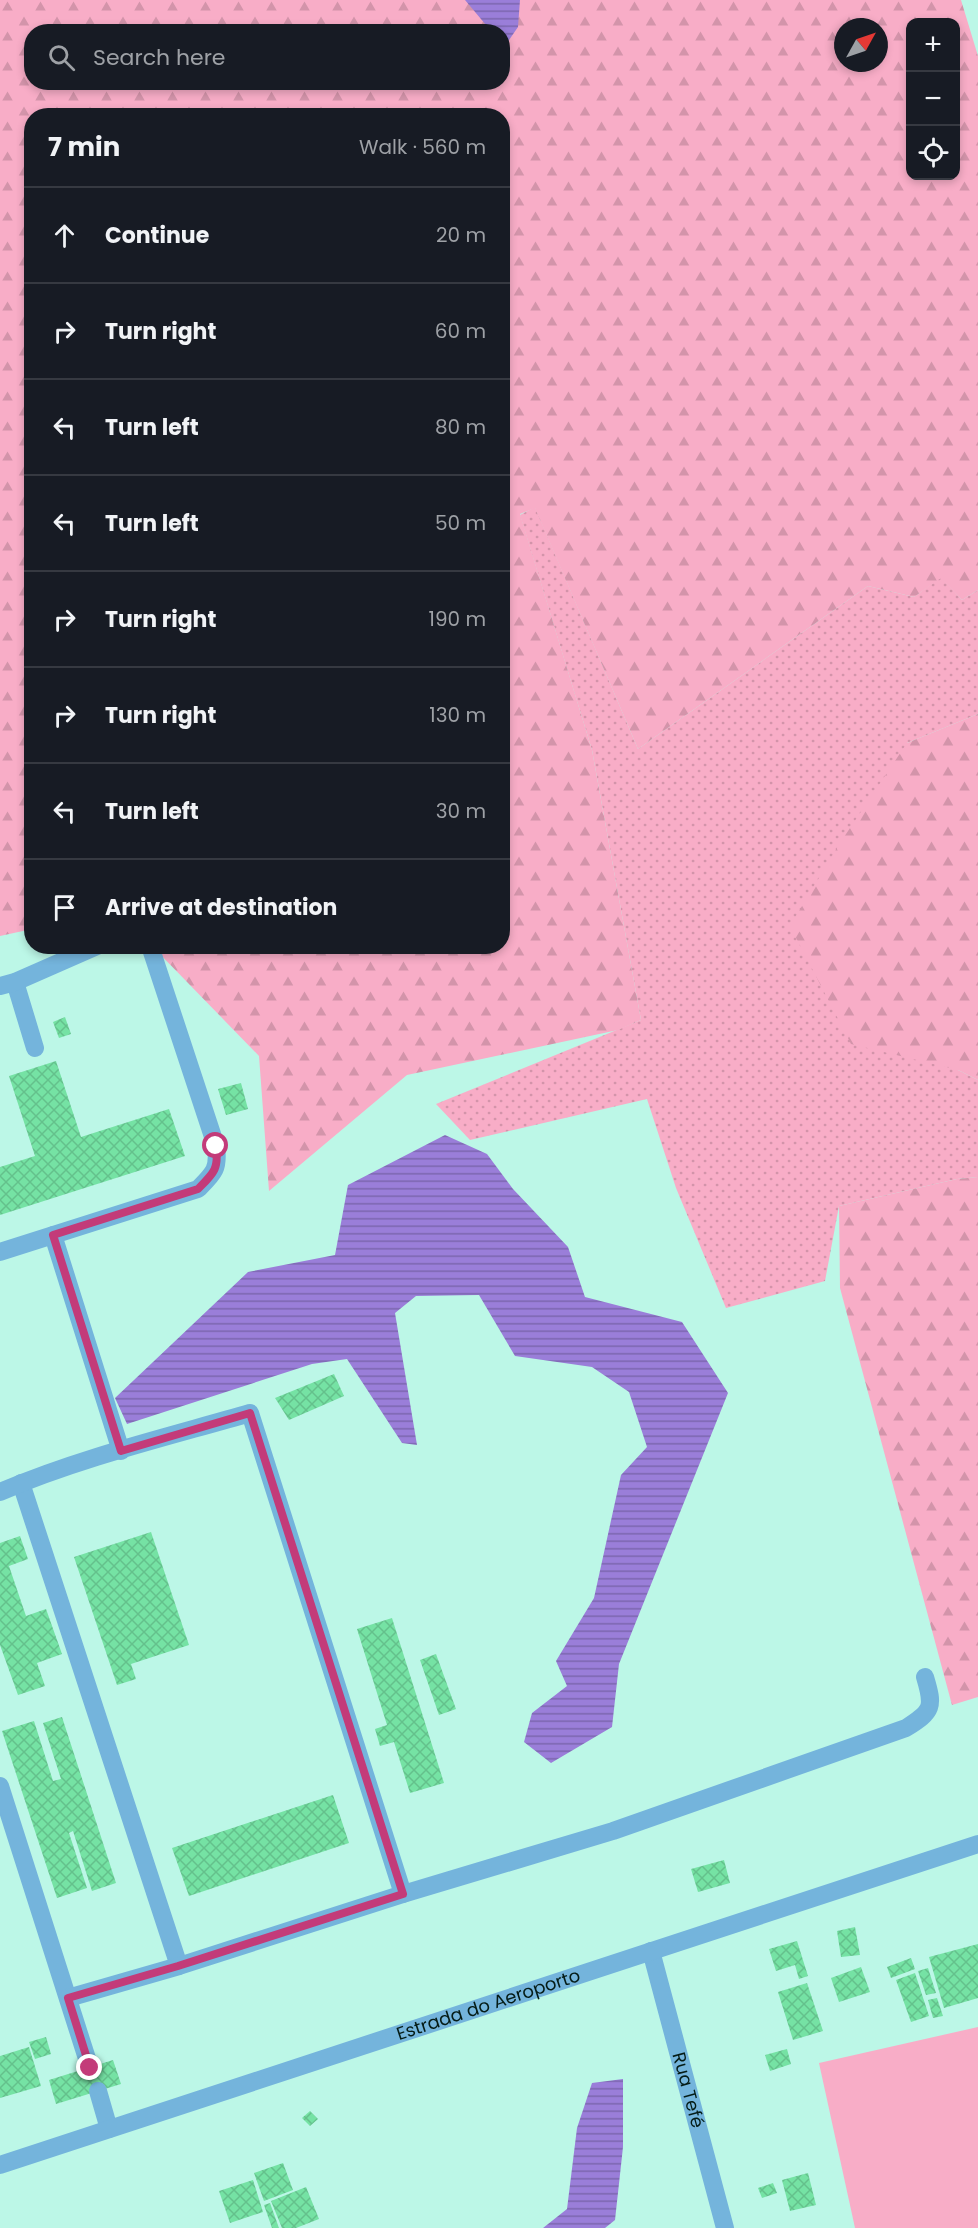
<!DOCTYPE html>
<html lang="en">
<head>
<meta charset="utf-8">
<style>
  :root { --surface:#171b24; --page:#242831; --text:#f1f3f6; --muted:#9ea1a6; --line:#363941 }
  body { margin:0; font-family:Poppins,sans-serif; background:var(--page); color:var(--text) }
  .controls { position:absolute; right:18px; top:18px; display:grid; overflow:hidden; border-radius:12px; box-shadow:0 3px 9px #0003 }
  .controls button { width:54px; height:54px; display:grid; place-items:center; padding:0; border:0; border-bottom:2px solid var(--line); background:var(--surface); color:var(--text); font:30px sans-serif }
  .compass { position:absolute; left:834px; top:18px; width:54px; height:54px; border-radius:50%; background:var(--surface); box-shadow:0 3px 9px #0003; rotate:50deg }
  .stop { position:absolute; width:18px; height:18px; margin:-14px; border:4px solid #c33b79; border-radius:50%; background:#fff }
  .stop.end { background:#c33b79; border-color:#fff; box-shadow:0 2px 6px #0008 }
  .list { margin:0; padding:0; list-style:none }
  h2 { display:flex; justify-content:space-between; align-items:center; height:78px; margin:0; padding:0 24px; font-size:26px }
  h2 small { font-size:20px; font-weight:400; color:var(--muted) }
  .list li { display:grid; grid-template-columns:39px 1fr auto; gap:18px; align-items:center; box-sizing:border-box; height:96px; padding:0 24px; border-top:2px solid var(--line) }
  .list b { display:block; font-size:22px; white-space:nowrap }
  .list em { font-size:20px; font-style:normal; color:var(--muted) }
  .icon { flex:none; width:33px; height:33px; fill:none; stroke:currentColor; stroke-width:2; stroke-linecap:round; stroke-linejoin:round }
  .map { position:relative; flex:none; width:978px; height:2228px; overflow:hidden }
  .search { position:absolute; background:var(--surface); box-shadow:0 3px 9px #0003; left:24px; top:24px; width:486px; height:66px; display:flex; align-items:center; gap:15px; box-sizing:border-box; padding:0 21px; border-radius:24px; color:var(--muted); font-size:22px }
  .panel { position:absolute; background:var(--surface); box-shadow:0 3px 9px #0003; left:24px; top:108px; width:486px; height:846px; border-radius:24px }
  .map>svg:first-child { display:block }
  .grass { fill:url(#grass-dots) }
  .forest { fill:url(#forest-firs); fill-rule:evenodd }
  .pitch { fill:#f8adc7 }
  .water { fill:url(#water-rules) }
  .building { fill:url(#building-cross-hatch) }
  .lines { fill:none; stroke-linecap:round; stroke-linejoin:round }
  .minor { stroke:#74b4dc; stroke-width:18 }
  .route { stroke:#c33b79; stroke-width:8 }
  .labels { text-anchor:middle; stroke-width:4.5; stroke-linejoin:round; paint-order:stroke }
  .street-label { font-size:18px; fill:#051c17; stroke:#dcfff5 }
</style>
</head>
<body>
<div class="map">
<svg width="978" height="2228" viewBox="0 0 978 2228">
  <defs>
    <pattern id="grass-dots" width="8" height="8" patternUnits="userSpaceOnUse" patternTransform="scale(1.5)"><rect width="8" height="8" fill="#f8adc7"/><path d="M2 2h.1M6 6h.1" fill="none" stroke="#d394aa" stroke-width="1.8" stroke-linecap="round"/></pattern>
    <pattern id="forest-firs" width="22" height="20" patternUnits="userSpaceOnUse" patternTransform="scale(1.5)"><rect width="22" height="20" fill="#f8adc7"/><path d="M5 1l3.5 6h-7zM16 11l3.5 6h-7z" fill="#d394aa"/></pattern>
    <pattern id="water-rules" width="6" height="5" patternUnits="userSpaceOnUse" patternTransform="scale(1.5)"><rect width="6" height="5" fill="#9a7ed9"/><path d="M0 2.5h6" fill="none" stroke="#7c66af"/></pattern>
    <pattern id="building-cross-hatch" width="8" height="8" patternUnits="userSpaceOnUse" patternTransform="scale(1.5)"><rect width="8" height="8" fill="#75e2a4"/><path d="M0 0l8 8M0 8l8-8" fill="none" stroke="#64c18c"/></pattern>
  </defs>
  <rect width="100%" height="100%" fill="#bcf7e7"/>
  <polygon class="grass" points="535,507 638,749 868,586 914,597 941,577 962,600 978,590 978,714 907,743 958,1070 978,1080 978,1177 957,1179 839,1206 825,1281 726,1308 676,1188 647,1099 470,1140 436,1104 641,1020 592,750 520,515"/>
  <g class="forest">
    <path d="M 0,0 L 961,0 L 978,56 L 978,590 L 962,600 L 941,578 L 914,597 L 868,586 L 638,749 L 535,508 L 520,514 L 592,750 L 641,1020 L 618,1030 L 407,1075 L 269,1191 L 259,1056 L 153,947 L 502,946 L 502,116 L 32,116 L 32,929 L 0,936 ZM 910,22 L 956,22 L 956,176 L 910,176 ZM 843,27 L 879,27 L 879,63 L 843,63 ZM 32,32 L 502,32 L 502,82 L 32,82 Z"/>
    <polygon points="978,714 978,1080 958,1070 851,1044 790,926 840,843 907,743"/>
    <polygon points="978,1177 978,1697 952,1705 840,1288 839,1206 957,1179"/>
  </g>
  <polygon class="pitch" points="978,2027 978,2228 855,2228 819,2063"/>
  <g class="water">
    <polygon points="465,0 520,0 518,27 505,46 503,44 502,32 491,31"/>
    <polygon points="445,1135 487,1154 513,1189 568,1247 585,1297 682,1322 728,1393 619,1664 612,1727 551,1763 524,1742 532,1713 567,1686 556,1661 594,1598 621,1475 647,1447 629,1392 592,1367 515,1356 479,1295 416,1296 395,1313 417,1445 402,1443 347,1359 312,1364 127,1424 115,1398 248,1272 335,1255 348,1185"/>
    <polygon points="623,2079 623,2147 615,2220 605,2228 543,2228 567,2209 577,2128 592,2083"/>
  </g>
  <g class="building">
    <polygon points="65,1017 71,1034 59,1038 53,1022"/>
    <polygon points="56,1061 81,1137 169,1109 185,1156 0,1215 0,1167 35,1156 9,1076"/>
    <polygon points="241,1083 248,1109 226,1115 218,1089"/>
    <polygon points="334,1374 344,1396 289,1420 275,1398"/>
    <polygon points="151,1532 189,1645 131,1664 136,1679 117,1685 74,1557"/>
    <polygon points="20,1536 28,1559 9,1566 26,1616 46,1609 62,1654 37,1663 45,1686 18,1695 0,1645 0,1543"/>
    <polygon points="392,1618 444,1783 410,1793 394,1742 380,1746 375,1729 387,1725 357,1629"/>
    <polygon points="436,1654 456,1709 439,1715 420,1660"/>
    <polygon points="62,1717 116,1883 92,1891 73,1831 69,1833 87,1888 57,1898 2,1731 34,1721 53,1781 61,1779 43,1723"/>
    <polygon points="333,1795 349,1843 189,1896 172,1848"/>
    <polygon points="724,1860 730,1883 698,1892 691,1869"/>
    <polygon points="855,1927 860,1955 841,1957 837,1931"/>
    <polygon points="797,1941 808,1976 799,1979 795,1965 776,1971 769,1949"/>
    <polygon points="978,1944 978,1998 944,2008 929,1957"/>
    <polygon points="911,1958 915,1969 891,1978 887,1967"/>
    <polygon points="861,1967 870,1992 839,2002 831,1978"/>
    <polygon points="928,1968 936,1993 926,1995 918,1971"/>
    <polygon points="915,1973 929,2016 911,2022 896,1980"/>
    <polygon points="807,1983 823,2031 793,2040 778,1992"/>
    <polygon points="937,1998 943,2016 933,2018 928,2000"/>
    <polygon points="46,2037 51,2054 35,2059 29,2042"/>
    <polygon points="29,2047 41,2086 0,2098 0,2056"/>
    <polygon points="787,2049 791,2064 770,2071 765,2055"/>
    <polygon points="113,2060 121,2084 56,2104 49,2080"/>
    <polygon points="310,2111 318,2119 310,2126 302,2118"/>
    <polygon points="283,2163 293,2190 264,2201 254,2173"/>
    <polygon points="808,2173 816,2205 790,2211 782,2180"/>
    <polygon points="253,2180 263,2212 230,2223 219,2191"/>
    <polygon points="773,2183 777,2193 762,2198 758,2188"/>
    <polygon points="306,2187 319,2219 296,2228 282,2228 271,2201"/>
    <polygon points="270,2203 279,2228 272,2228 264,2205"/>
  </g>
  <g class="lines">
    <g class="minor">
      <polyline points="15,982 35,1048"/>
      <polyline points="0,986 15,982 97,946"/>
      <polyline points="53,1235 121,1451"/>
      <path d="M 0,1252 L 198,1189 C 214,1173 219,1169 216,1146 L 150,946"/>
      <polyline points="21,1483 179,1966"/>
      <path d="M 0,1492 C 79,1458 167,1437 250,1413 L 403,1894"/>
      <polyline points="0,1786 90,2068"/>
      <path id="s1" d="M 651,1951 L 725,2228"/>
      <path d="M 68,1998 L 179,1966 L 403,1894 L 613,1831 L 906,1728 C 933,1711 934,1707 925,1677"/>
      <polyline points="98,2091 109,2129"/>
      <path id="s2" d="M 0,2165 L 978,1844"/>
    </g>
  </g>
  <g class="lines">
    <path class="route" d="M 90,2068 L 68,1998 L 178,1966 L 403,1894 L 250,1413 L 121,1451 L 53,1235 L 198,1189 C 214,1173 219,1169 216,1146"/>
  </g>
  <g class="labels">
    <g class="street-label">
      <text dy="6" stroke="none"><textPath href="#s2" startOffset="514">Estrada do Aeroporto</textPath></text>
      <text dy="6" stroke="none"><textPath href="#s1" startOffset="144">Rua Tefé</textPath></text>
    </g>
  </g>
</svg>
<div class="controls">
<button>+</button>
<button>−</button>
<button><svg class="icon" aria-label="locate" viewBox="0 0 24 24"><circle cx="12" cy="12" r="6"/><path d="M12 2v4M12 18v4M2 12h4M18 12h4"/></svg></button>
</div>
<svg class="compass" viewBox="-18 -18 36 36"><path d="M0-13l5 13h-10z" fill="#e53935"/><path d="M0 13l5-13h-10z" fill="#9ea1a6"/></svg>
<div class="stop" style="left:216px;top:1146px"></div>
<div class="stop end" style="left:90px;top:2068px"></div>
<div class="search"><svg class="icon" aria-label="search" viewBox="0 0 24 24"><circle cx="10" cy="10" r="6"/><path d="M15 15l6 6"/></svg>Search here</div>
<section class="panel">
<h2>7 min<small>Walk · 560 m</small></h2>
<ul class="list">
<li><svg class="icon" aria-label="ahead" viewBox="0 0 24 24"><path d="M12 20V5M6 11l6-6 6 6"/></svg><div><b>Continue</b></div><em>20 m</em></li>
<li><svg class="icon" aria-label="right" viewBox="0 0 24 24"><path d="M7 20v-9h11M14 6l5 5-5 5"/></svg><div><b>Turn right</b></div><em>60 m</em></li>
<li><svg class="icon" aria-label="left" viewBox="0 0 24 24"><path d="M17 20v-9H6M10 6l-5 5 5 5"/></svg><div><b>Turn left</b></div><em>80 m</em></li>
<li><svg class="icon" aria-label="left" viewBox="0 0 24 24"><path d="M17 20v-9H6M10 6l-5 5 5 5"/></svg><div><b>Turn left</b></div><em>50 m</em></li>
<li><svg class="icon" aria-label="right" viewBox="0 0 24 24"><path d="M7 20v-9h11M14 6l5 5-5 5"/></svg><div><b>Turn right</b></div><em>190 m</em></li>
<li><svg class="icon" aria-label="right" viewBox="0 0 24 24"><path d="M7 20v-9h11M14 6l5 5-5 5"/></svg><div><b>Turn right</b></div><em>130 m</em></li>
<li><svg class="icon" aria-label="left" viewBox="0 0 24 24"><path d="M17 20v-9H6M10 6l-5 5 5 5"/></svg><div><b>Turn left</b></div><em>30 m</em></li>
<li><svg class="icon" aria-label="arrive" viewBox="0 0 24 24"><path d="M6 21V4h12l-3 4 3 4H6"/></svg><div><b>Arrive at destination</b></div></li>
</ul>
</section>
</div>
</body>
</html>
